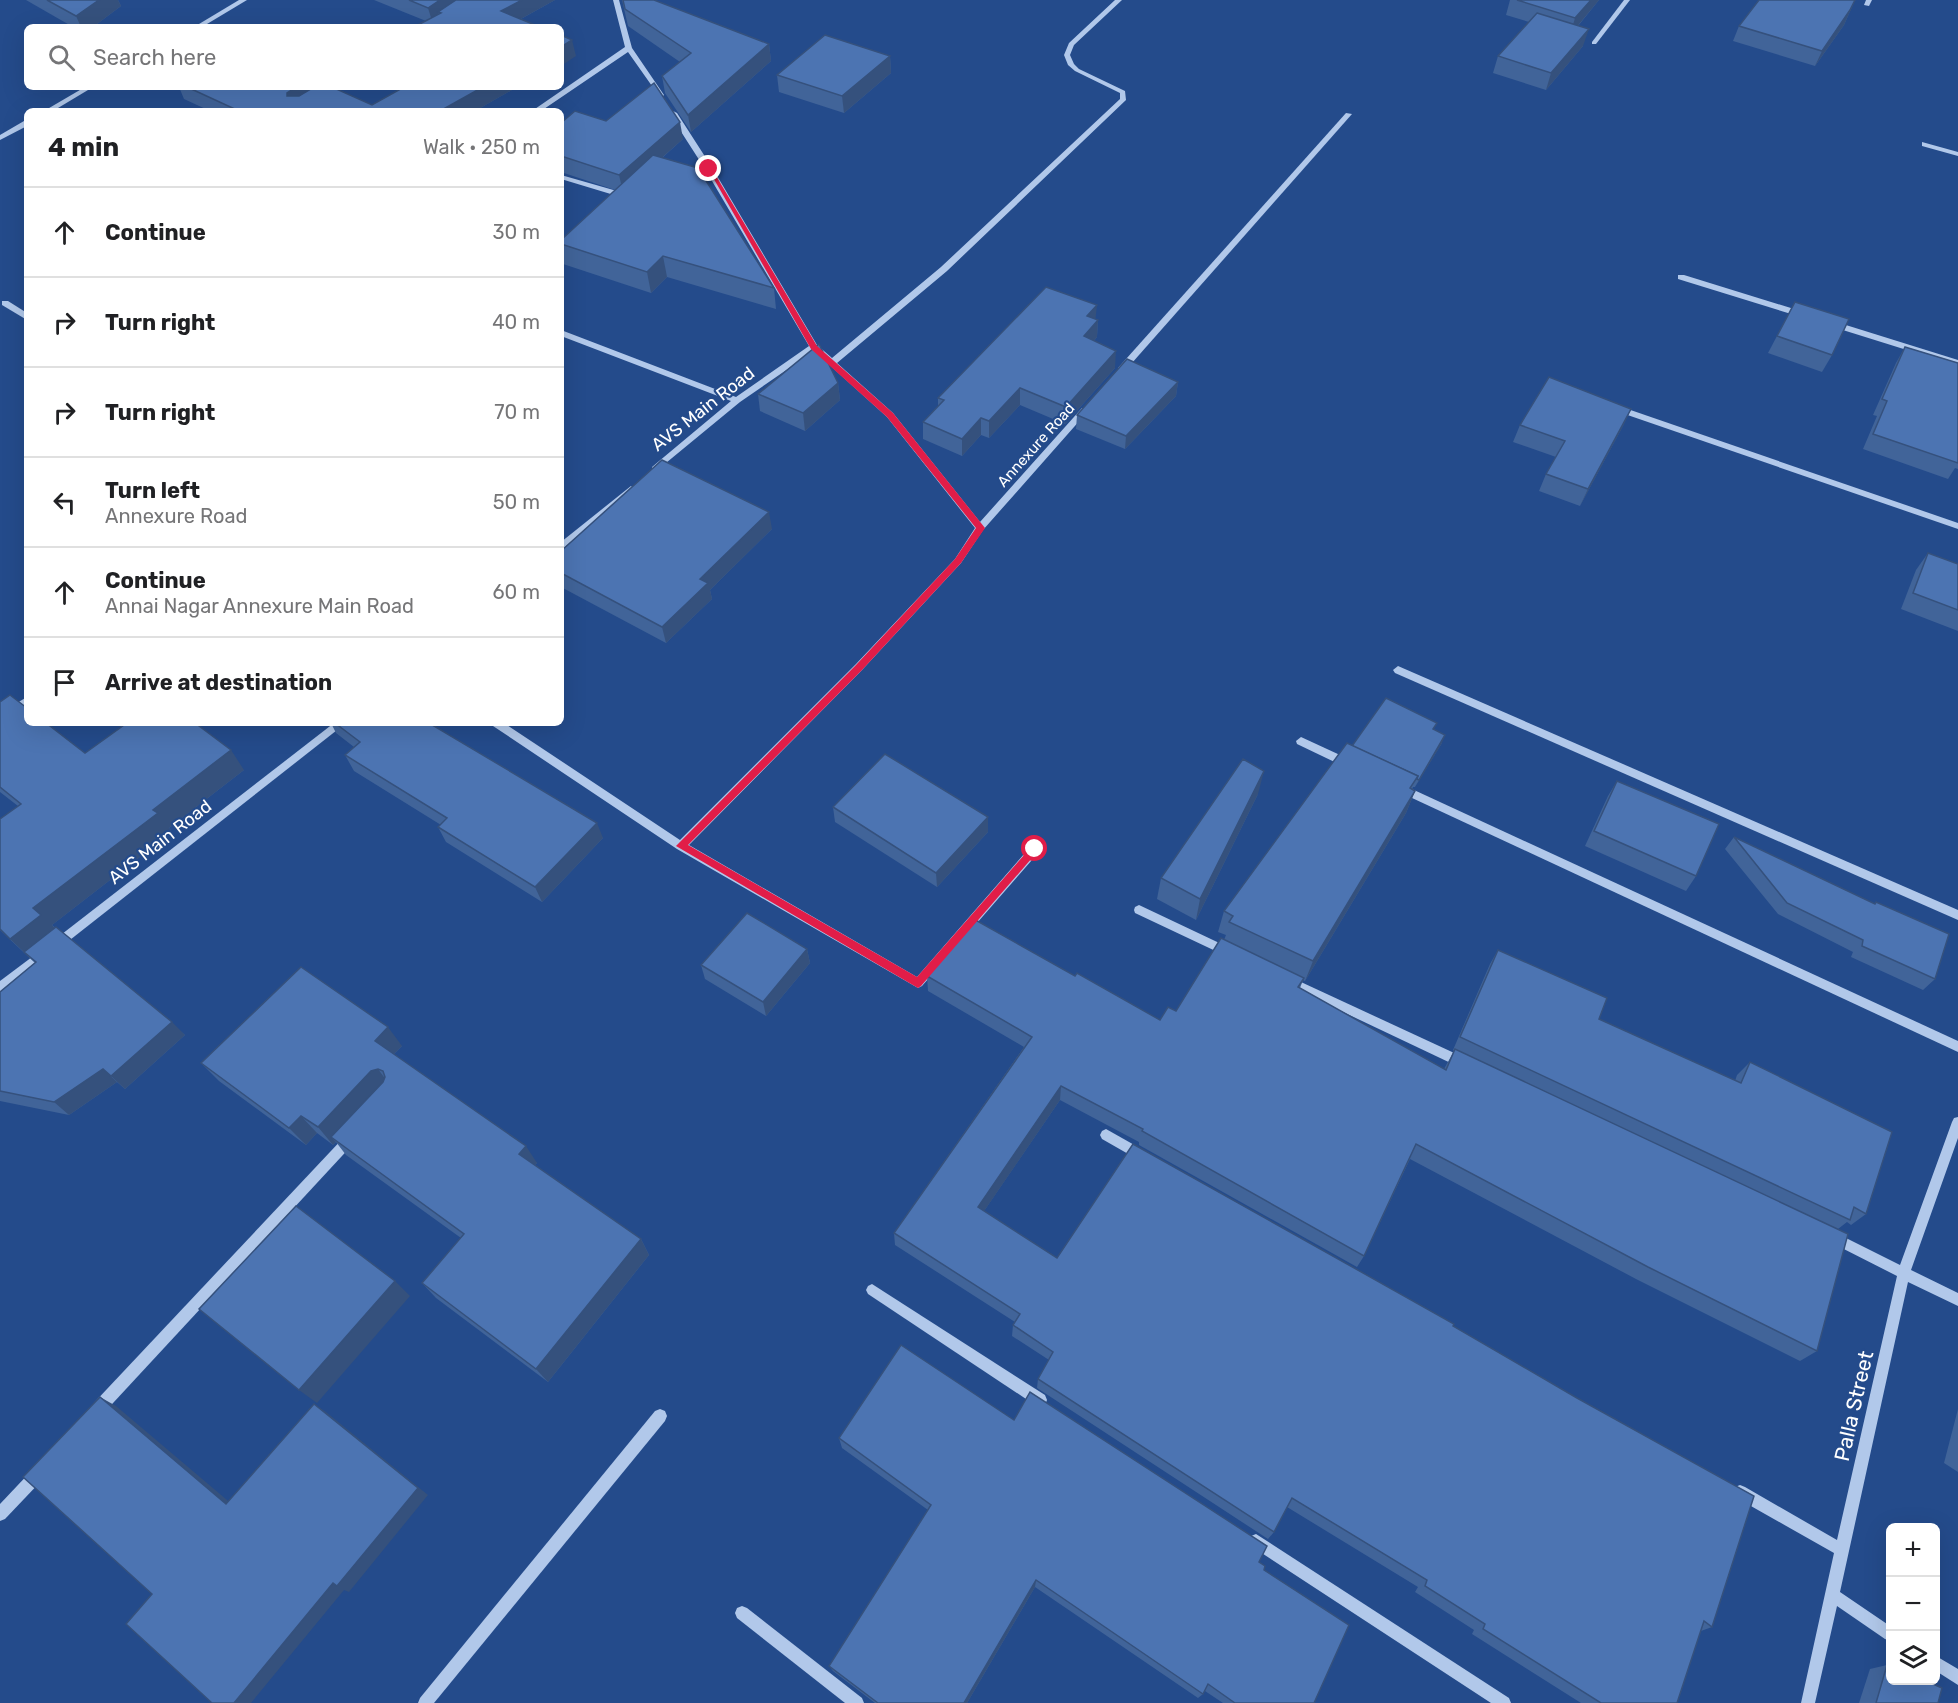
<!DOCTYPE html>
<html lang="en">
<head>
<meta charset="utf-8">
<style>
  :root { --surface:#fff; --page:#f2f2f2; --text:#202124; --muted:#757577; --line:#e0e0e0 }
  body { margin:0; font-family:Rubik,sans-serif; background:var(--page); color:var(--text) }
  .controls { position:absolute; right:18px; bottom:18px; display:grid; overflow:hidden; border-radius:9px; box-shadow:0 6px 24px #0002 }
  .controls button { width:54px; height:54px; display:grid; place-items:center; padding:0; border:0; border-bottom:2px solid var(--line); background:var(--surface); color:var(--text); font:30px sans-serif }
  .stop { position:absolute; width:18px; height:18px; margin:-14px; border:4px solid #e11d48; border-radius:50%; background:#fff }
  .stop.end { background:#e11d48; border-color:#fff; box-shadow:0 2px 6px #0008 }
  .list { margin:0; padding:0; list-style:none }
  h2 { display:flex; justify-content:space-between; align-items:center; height:78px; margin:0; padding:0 24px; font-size:26px }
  h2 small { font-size:20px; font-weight:400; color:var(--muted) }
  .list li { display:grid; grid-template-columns:39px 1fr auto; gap:18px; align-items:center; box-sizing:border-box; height:90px; padding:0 24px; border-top:2px solid var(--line) }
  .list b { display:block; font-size:22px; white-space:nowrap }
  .list p { margin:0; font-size:20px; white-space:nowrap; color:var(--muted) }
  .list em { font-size:20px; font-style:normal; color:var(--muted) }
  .icon { flex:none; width:33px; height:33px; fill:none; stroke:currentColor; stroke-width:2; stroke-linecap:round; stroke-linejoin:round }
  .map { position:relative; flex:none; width:1958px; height:1703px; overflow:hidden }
  .search { position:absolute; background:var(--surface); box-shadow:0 6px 24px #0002; left:24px; top:24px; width:540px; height:66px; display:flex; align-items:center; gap:15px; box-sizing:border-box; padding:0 21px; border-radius:9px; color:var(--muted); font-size:22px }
  .panel { position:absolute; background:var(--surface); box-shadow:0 6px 24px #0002; left:24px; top:108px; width:540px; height:618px; border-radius:9px }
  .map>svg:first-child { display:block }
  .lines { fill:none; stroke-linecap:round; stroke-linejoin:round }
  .minor { fill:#b1c8ea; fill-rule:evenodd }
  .wall { fill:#416499 }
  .shaded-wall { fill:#35517d }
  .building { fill:#4c74b2; stroke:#35517d; stroke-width:1.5 }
  .route { fill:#e11d48 }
  .labels { text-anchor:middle; stroke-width:4.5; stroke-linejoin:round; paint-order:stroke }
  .far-street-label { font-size:15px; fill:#fff; stroke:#244b8b }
  .street-label { font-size:18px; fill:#fff; stroke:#244b8b }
  .near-street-label { font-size:21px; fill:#fff; stroke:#244b8b }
</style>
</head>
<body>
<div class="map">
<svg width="1958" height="1703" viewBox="0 0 1958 1703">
  <rect width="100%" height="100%" fill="#244b8b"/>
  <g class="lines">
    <g class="minor">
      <polygon points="239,0 247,0 202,27 194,27"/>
      <polygon points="613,0 619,0 632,48 664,95 663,96 659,96 628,52 541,111 532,111 625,47"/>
      <polygon points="1115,0 1122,0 1074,45 1070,55 1074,64 1079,69 1125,91 1126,100 947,271 837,363 893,413 980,522 1082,408 1088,408 1089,410 983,530 961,563 862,670 689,845 917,977 1031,846 1039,846 1040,849 1039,852 922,986 918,988 677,849 493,726 491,723 504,723 680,840 856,664 955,559 975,528 887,417 814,351 740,402 655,472 652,471 652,467 731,401 561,336 561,330 736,397 809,346 705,169 669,113 673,111 677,113 713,169 817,345 832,358 941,267 1120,99 1120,93 1075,71 1068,65 1064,55 1069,43"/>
      <polygon points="1624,0 1630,0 1596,44 1592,44 1592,42"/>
      <polygon points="1866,0 1872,0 1869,6 1864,5"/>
      <polygon points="85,87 93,87 53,111 44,111"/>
      <polygon points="1346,113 1352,114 1124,372 1118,372 1118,368"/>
      <polygon points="24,121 27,121 27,126 0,140 0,135"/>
      <polygon points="1922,142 1958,152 1958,156 1922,146"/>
      <polygon points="561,175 617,191 618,193 614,195 561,179"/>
      <polygon points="1678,275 1684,275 1807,313 1808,315 1807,317 1801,317 1678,279"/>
      <polygon points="2,301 8,301 27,313 27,320 2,305"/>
      <polygon points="1833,321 1958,360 1958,366 1830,326 1829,324"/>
      <polygon points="1616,405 1958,523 1958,529 1613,410 1612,408"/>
      <polygon points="631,486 635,489 634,491 561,550 561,542"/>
      <polygon points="1398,666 1958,910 1958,920 1395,673 1393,670"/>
      <polygon points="27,697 27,706 0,722 0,713"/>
      <polygon points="334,723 346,723 61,947 57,949 53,947 52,944 53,941"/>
      <polygon points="1301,737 1353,761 1354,764 1353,767 1345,767 1297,744 1296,741"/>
      <polygon points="1401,784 1958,1041 1958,1052 1397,791 1396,788 1397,785"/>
      <polygon points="1139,905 1232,949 1233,952 1232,955 1228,957 1224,955 1135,913 1134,910 1135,907"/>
      <polygon points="44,948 48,950 49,953 48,956 0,993 0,981"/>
      <polygon points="1288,976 1465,1058 1467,1062 1465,1066 1461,1067 1457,1066 1284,984 1282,981 1284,978"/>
      <polygon points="1958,1117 1958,1138 1911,1270 1958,1293 1958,1306 1908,1282 1840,1592 1890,1626 1890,1641 1885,1639 1837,1606 1815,1703 1801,1703 1834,1553 1735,1497 1733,1492 1735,1487 1740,1485 1745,1487 1837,1540 1897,1276 1830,1242 1828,1238 1830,1234 1834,1232 1900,1265 1952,1122 1954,1118"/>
      <polygon points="1106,1129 1145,1151 1147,1155 1145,1159 1141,1161 1137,1159 1102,1139 1100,1135 1102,1131"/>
      <polygon points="350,1133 354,1135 356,1139 354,1143 101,1416 96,1418 91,1416 89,1411 91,1406 346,1135"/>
      <polygon points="872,1284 1045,1395 1047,1400 1045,1405 1040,1407 1035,1405 868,1294 866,1290 868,1286"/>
      <polygon points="660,1409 665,1411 667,1416 665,1421 434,1703 418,1703 420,1698 655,1411"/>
      <polygon points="39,1466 44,1468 46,1473 44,1478 5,1519 0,1521 0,1504 34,1468"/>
      <polygon points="1256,1534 1509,1698 1511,1703 1491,1703 1251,1546 1249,1541 1251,1536"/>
      <polygon points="742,1606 747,1608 862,1698 864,1703 845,1703 737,1618 735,1613 737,1608"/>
      <polygon points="1936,1656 1958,1669 1958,1685 1936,1671"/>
    </g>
  </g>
  <g class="wall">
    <polygon points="26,0 118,0 121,6 93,27 73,27"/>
    <polygon points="374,0 555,0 521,19 426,21"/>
    <polygon points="622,0 654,0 769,44 771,61 691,132 665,93 662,76 680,62 628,26"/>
    <polygon points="1510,0 1599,0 1578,26 1583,46 1546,90 1493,73 1498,56 1529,22 1506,15"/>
    <polygon points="1855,0 1844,25 1815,66 1733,41 1739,26"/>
    <polygon points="890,56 891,73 844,113 779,92 777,75"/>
    <polygon points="179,87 332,87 372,105 517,87 475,111 210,111 184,99"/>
    <polygon points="606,121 683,139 662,158 774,288 776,309 667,277 651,293 563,264 561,257 561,240 615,190 561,172 561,123"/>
    <polygon points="1795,302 1832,355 1822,372 1768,353"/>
    <polygon points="1096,319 1098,320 1097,337 1094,341 1115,368 1065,424 1020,405 989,438 981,435 962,456 923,439 923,422 938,406 938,398"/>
    <polygon points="1905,347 1958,363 1958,469 1955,468 1948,479 1863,449 1877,416 1873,415 1896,363"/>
    <polygon points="1178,382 1176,396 1125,449 1076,429 1077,415"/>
    <polygon points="838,383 840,400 805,431 760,411 758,394"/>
    <polygon points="1631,409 1623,426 1580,506 1539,491 1546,474 1556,457 1513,442 1520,425"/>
    <polygon points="772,529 710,590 712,599 666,643 561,587 561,551"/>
    <polygon points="1928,553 1958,564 1958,631 1901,609 1916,570"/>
    <polygon points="0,702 85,753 244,770 169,828 172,832 52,925 185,1035 125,1089 117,1082 69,1115 0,1101 0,992 35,963 0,930 0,819 18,806 0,792"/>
    <polygon points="323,723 429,723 603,838 542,902 446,842 438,827 441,825 354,771 345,755 354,747 336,733 331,723 327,726"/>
    <polygon points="1434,730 1442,743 1415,787 1413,787 1412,790 1415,791 1406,813 1305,981 1303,980 1300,988 1444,1069 1454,1051 1453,1050 1490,964 1498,950 1599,1019 1735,1081 1737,1075 1750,1062 1866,1214 1851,1225 1847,1222 1838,1229 1817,1351 1800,1361 1636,1279 1410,1159 1364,1256 1357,1267 1139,1145 1139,1142 1060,1100 984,1211 1057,1258 1453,1326 1712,1627 1701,1631 1677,1703 1581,1703 1472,1634 1474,1630 1415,1592 1418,1587 1287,1507 1274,1532 1268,1539 1037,1388 1038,1379 1049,1360 1012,1336 1013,1325 1015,1322 895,1245 894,1233 1024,1047 928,991 927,976 1075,976 1160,1020 1176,1011 1224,940 1226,935 1218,932 1224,911 1352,746"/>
    <polygon points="1617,781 1696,876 1686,891 1585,846 1608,796"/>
    <polygon points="1258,794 1196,920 1157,899 1161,878"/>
    <polygon points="833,807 988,832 937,887 835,822"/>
    <polygon points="1734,837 1874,904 1876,902 1935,979 1923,990 1851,957 1853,952 1778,914 1725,849"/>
    <polygon points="807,949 810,963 766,1016 705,979 701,965"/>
    <polygon points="402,1046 394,1054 537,1163 535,1165 641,1239 649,1255 548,1382 436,1298 422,1283 461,1238 346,1155 336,1142 333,1145 317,1133 306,1145 219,1081 201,1063"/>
    <polygon points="1958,1409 1958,1472 1944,1463"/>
    <polygon points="1014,1420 1259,1562 1264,1570 1314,1703 1223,1703 1205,1691 1203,1694 1198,1698 1035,1587 967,1703 875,1703 833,1671 829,1666 928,1510 842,1448 839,1438"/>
    <polygon points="1887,1665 1938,1703 1859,1703 1870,1669"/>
  </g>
  <g class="shaded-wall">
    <polygon points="99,0 118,0 121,6 93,27 81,27 76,16"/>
    <polygon points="440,0 470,0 438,12 440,19 433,24 428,8"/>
    <polygon points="522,0 555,0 506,27 501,11"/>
    <polygon points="1591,0 1599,0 1570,35 1575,18"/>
    <polygon points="1855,0 1844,25 1815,66 1822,51"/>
    <polygon points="1589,29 1583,46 1546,90 1551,73"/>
    <polygon points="572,40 576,56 561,66 561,47"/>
    <polygon points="769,44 771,61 691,132 688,115"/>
    <polygon points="890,56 891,73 844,113 842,96"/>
    <polygon points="296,87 315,87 294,109 287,96 287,93"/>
    <polygon points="483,87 517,87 475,111 440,111"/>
    <polygon points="680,122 683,139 623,192 619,175"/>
    <polygon points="663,256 667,277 651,293 647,272"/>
    <polygon points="1097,305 1095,323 1087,316"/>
    <polygon points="1098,320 1097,337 1083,354 1084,336"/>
    <polygon points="1116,351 1115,368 1065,424 1066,407"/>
    <polygon points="1178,382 1176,396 1125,449 1126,436"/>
    <polygon points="838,383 840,400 805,431 803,413"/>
    <polygon points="1020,388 1020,405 989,438 989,421"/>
    <polygon points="1631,409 1623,426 1580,506 1588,489"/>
    <polygon points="981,418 981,435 962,456 962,439"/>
    <polygon points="769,512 772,529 710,590 712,599 666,643 662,627 700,579"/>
    <polygon points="1445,735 1442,743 1415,787 1419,780"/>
    <polygon points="231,750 244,770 169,828 172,832 52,925 59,933 28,956 10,939 33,908 153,810"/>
    <polygon points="1264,771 1258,794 1196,920 1200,899"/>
    <polygon points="1415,791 1406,813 1305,981 1313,961"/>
    <polygon points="988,817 988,832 937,887 936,873"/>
    <polygon points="597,823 603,838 542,902 535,887"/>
    <polygon points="807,949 810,963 766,1016 763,1002"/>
    <polygon points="172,1022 185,1035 125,1089 111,1076"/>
    <polygon points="388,1027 402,1046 388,1060 375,1041"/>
    <polygon points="103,1069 117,1082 69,1115 54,1102"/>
    <polygon points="378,1069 392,1088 331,1137 336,1142 333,1145 318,1127 371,1071"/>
    <polygon points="1061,1086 1060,1100 978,1220 978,1207"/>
    <polygon points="301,1116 317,1133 306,1145 289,1128"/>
    <polygon points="526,1146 537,1163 530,1171 519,1154"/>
    <polygon points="641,1239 649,1255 548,1382 536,1369"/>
    <polygon points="395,1281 410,1296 317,1403 299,1390"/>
    <polygon points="100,1397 116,1406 240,1511 226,1504"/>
    <polygon points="314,1404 326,1412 428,1495 349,1592 344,1590 251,1703 234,1703"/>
    <polygon points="1036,1580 1035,1587 967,1703 964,1703"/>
  </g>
  <g class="building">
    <polygon points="47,0 99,0 76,16"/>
    <polygon points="409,0 440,0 428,8"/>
    <polygon points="456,0 522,0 501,11 540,27 414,27 441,13 438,12"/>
    <polygon points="623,0 654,0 769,44 688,115 662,76 691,53 625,9"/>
    <polygon points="1517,0 1591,0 1575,18"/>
    <polygon points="1759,0 1855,0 1850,10 1822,51 1739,26"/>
    <polygon points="1537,13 1589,29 1551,73 1498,56"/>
    <polygon points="561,35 572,40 561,47"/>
    <polygon points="825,35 890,56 842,96 777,75"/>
    <polygon points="654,83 680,122 619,175 561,156 561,123 575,111 606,121"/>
    <polygon points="187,87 296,87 287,93 287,96 299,96 314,87 332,87 372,105 404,87 483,87 440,111 239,111"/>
    <polygon points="653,155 698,168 774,288 663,256 647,272 561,244 561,240"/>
    <polygon points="1046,287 1097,305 1087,316 1098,320 1084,336 1116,351 1066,407 1020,388 989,421 981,418 962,439 923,422 944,400 938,398"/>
    <polygon points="1795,302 1849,319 1832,355 1777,336"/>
    <polygon points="819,344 838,383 803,413 758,394"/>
    <polygon points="1905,347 1958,363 1958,463 1873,434 1887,401 1882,399"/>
    <polygon points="1127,359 1178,382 1126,436 1077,415"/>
    <polygon points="1549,377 1631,409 1588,489 1546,474 1565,441 1520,425"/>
    <polygon points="662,460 769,512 700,579 708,583 662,627 561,573 561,551"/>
    <polygon points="1928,553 1958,564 1958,610 1913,593"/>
    <polygon points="10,695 27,708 27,723 46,723 85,753 127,723 195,723 231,750 153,810 158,813 33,908 41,915 10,939 0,929 0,819 21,804 0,787 0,702"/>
    <polygon points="1386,698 1437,723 1433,729 1445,735 1419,780 1417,779 1418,776 1352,746"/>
    <polygon points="335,723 429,723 597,823 535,887 438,827 447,818 345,755 360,742"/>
    <polygon points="1347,743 1418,776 1410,788 1415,791 1313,961 1229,922 1233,916 1224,911"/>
    <polygon points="885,754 988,817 936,873 833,807"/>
    <polygon points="1243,759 1264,771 1200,899 1161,878"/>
    <polygon points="1617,781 1719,824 1696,876 1594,831"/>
    <polygon points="1734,837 1875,904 1876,902 1949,934 1935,979 1862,946 1863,940 1787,903"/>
    <polygon points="747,913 807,949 763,1002 701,965"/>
    <polygon points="972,918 1075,976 1077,973 1160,1020 1168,1007 1176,1011 1221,938 1304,978 1298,987 1446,1070 1455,1049 1848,1234 1817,1351 1648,1267 1416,1144 1364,1256 1142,1131 1143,1129 1061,1086 978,1207 1057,1258 1133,1144 1454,1324 1453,1326 1577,1398 1754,1496 1712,1627 1704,1621 1677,1703 1601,1703 1483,1629 1485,1624 1425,1586 1427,1580 1292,1498 1274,1532 1038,1379 1053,1352 1013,1325 1020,1314 894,1233 1032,1037 927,976"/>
    <polygon points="56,927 172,1022 111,1076 103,1069 54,1102 0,1091 0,992 36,962 24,952"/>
    <polygon points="1498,950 1607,998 1599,1019 1741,1083 1750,1062 1892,1132 1866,1214 1854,1207 1850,1220 1460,1037"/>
    <polygon points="301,967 388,1027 375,1041 526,1146 519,1154 641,1239 536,1369 422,1283 464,1234 331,1137 383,1082 385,1077 383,1071 378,1069 371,1071 318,1127 301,1116 289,1128 201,1063"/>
    <polygon points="296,1206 395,1281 299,1390 199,1309"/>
    <polygon points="901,1345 1014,1420 1030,1392 1267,1546 1259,1562 1265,1566 1264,1570 1349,1625 1314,1703 1235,1703 1208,1684 1203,1694 1036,1580 964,1703 878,1703 829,1666 931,1505 839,1438"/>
    <polygon points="100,1397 226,1504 314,1404 418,1488 337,1586 333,1583 234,1703 212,1703 126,1624 152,1594 23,1477"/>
    <polygon points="1887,1665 1890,1666 1890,1680 1924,1680 1942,1688 1938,1703 1876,1703"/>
  </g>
  <polygon class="route" points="707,167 712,169 817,346 893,413 985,528 961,563 862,670 688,845 917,977 1032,846 1038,846 1038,851 921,986 918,988 676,846 856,665 955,559 976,528 887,417 811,349"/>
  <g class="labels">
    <g class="far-street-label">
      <text transform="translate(1036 445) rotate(-48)" y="5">Annexure Road</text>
    </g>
    <g class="street-label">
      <text transform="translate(703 409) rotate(-38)" y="6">AVS Main Road</text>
      <text transform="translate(160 842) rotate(-38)" y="6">AVS Main Road</text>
    </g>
    <g class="near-street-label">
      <text transform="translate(1854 1406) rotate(-77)" y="7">Palla Street</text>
    </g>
  </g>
</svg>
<div class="controls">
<button>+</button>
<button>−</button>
<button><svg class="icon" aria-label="layers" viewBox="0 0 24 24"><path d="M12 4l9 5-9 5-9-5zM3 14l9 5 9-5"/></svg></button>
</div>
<div class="stop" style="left:1035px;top:849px"></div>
<div class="stop end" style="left:709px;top:169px"></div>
<div class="search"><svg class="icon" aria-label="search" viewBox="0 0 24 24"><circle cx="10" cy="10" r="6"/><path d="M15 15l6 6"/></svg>Search here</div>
<section class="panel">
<h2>4 min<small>Walk · 250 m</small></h2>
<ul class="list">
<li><svg class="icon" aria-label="ahead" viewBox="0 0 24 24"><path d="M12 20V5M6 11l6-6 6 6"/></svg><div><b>Continue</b></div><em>30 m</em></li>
<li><svg class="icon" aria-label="right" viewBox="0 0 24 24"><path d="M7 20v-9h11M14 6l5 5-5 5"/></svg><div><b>Turn right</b></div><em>40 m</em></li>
<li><svg class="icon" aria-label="right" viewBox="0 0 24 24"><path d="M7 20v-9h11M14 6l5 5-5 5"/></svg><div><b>Turn right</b></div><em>70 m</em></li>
<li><svg class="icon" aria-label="left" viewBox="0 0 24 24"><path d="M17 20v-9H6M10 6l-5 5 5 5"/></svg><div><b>Turn left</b><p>Annexure Road</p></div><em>50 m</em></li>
<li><svg class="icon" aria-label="ahead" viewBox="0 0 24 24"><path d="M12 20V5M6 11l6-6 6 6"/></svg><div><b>Continue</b><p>Annai Nagar Annexure Main Road</p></div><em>60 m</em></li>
<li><svg class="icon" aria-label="arrive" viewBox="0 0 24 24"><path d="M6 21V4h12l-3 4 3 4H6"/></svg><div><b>Arrive at destination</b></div></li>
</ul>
</section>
</div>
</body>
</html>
